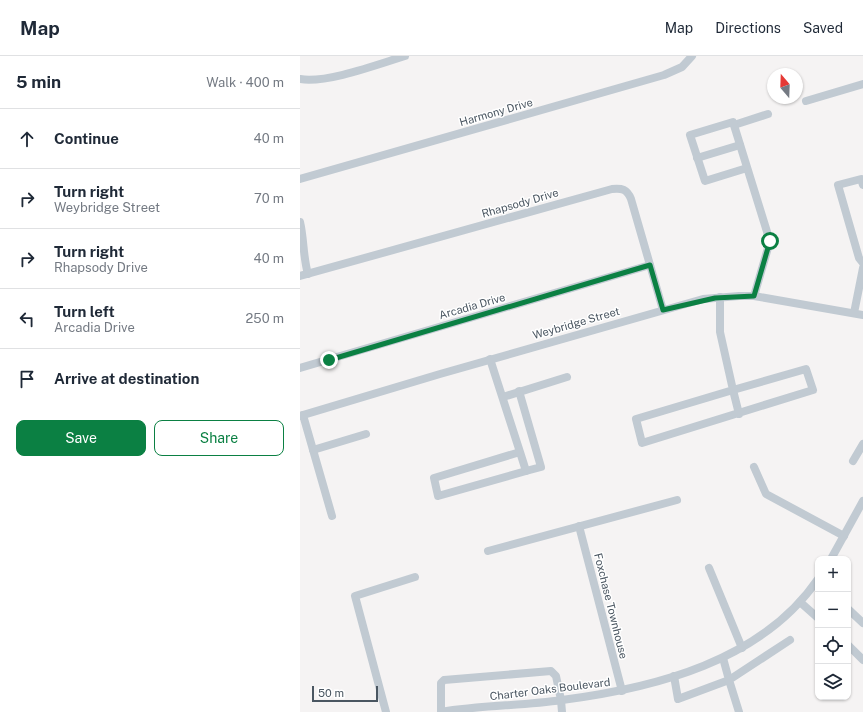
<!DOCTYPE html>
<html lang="en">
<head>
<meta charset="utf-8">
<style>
  :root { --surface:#fff; --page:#f2f2f3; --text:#1f2937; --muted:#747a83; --line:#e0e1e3; --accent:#0b8043 }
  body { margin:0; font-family:"Public Sans",sans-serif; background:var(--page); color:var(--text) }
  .controls { position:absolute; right:12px; bottom:12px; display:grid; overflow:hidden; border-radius:8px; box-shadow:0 1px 3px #0004 }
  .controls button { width:36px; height:36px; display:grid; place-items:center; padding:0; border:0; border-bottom:1px solid var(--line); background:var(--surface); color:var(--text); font:20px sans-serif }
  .compass { position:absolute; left:467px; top:12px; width:36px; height:36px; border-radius:50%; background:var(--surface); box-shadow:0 1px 3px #0004; rotate:341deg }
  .scale { position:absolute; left:12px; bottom:10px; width:66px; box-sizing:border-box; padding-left:4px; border:2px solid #4a5661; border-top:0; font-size:11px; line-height:14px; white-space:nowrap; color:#4a5661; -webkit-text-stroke:3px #fff; paint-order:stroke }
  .stop { position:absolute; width:12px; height:12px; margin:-9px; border:3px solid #0b8043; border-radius:50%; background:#fff }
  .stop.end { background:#0b8043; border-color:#fff; box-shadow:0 1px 4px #0008 }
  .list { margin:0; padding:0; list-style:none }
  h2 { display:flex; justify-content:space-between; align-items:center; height:52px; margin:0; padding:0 16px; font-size:17px }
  h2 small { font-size:13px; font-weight:400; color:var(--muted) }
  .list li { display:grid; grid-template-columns:26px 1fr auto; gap:12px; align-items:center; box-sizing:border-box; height:60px; padding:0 16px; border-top:1px solid var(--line) }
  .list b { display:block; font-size:15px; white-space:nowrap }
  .list p { margin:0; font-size:13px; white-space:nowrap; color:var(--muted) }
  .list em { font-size:13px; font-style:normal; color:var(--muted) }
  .actions { display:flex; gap:8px; padding:12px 16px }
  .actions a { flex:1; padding:9px 0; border:1px solid var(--accent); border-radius:8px; text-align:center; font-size:14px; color:var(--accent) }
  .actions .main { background:var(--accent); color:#fff }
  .icon { flex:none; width:22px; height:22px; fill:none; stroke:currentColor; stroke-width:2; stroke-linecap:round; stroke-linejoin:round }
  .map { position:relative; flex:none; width:563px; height:656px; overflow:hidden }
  header { display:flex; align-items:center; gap:24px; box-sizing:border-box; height:56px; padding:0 20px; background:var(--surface); border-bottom:1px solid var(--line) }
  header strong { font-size:19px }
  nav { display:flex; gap:22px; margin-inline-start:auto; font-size:14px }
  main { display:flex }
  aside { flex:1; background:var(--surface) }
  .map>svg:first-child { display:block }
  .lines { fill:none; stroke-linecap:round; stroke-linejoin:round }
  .minor { stroke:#c1cad2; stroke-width:8 }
  .route { stroke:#0b8043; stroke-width:5 }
  .labels { text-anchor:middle; stroke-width:3; stroke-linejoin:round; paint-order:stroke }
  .street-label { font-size:11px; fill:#4a5661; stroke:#fff }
</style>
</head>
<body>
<header>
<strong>Map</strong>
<nav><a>Map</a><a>Directions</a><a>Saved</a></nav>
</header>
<main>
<aside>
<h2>5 min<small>Walk · 400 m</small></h2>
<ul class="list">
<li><svg class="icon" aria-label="ahead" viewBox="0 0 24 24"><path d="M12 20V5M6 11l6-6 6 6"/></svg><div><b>Continue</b></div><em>40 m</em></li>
<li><svg class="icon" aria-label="right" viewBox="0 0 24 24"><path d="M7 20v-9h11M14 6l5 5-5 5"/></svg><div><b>Turn right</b><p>Weybridge Street</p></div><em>70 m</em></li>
<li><svg class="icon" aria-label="right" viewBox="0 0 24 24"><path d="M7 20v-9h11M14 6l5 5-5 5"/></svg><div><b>Turn right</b><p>Rhapsody Drive</p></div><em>40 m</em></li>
<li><svg class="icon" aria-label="left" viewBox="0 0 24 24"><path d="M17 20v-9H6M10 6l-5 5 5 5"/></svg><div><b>Turn left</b><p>Arcadia Drive</p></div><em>250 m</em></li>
<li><svg class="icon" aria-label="arrive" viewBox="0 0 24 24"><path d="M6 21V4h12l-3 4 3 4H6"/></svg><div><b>Arrive at destination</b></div></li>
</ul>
<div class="actions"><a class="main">Save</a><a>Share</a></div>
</aside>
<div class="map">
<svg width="563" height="656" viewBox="0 0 563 656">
  <rect width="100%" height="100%" fill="#f5f3f3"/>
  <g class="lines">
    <g class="minor">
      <path d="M 0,23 C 25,28 79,8 105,0"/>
      <polyline points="506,45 563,28"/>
      <polyline points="434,69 468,58"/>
      <polyline points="397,102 440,89"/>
      <polyline points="447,112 405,125 390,79 433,66 468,179 470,185 454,240"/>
      <polyline points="0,123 364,19 382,11 392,0"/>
      <polyline points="563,129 561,123 538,129 559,202 563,207"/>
      <path d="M 0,166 C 4,183 3,201 8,218"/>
      <path d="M 0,220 L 312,133 C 322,132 327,133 331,143 L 363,254"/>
      <polyline points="420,241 420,276 433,334 506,313 513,334 342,387 336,363 433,334 439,358"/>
      <polyline points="554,257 563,212"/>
      <polyline points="190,303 220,396 134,422 138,440 226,415 220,396"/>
      <polyline points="0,312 350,209"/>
      <polyline points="219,335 241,411 226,415"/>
      <polyline points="203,341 267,321"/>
      <polyline points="3,359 32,460"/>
      <polyline points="0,360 140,318 403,243 439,240 454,240 563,259"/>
      <polyline points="13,394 66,378"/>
      <polyline points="553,405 563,388"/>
      <polyline points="454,411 466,438 544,480"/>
      <polyline points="279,470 322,635"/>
      <polyline points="188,495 377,444"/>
      <polyline points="531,503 563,445"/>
      <polyline points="409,512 442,592"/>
      <polyline points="500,546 518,562"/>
      <polyline points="548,553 563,567"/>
      <polyline points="548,589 563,604"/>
      <polyline points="374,620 378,643 429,624 423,602"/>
      <polyline points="86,656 55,540 115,521"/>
      <path d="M 141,656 C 181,649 222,650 262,644 C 355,632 462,605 518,523"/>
      <polyline points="141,656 141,627 144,624 251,615 256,620 261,644 262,656"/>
      <polyline points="439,656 429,624 490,584"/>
    </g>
  </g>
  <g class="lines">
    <polyline class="route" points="29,304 350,209 363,254 415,242 454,240 470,185"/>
  </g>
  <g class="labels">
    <g class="street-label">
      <text transform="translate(196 56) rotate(-16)" y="4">Harmony Drive</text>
      <text transform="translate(220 147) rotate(-16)" y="4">Rhapsody Drive</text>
      <text transform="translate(172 250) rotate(-16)" y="4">Arcadia Drive</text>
      <text transform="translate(276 267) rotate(-16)" y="4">Weybridge Street</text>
      <text transform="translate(311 550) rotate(76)" y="4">Foxchase Townhouse</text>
      <text transform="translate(250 633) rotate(-7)" y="4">Charter Oaks Boulevard</text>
    </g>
  </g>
</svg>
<div class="controls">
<button>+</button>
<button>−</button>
<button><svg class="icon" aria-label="locate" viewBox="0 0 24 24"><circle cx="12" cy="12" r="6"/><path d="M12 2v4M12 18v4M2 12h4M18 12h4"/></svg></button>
<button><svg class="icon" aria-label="layers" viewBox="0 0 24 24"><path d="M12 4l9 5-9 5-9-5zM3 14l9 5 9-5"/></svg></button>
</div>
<svg class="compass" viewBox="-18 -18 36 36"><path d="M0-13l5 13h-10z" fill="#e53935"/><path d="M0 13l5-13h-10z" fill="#747a83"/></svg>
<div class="scale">50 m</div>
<div class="stop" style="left:470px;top:185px"></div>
<div class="stop end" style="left:29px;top:304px"></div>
</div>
</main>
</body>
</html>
